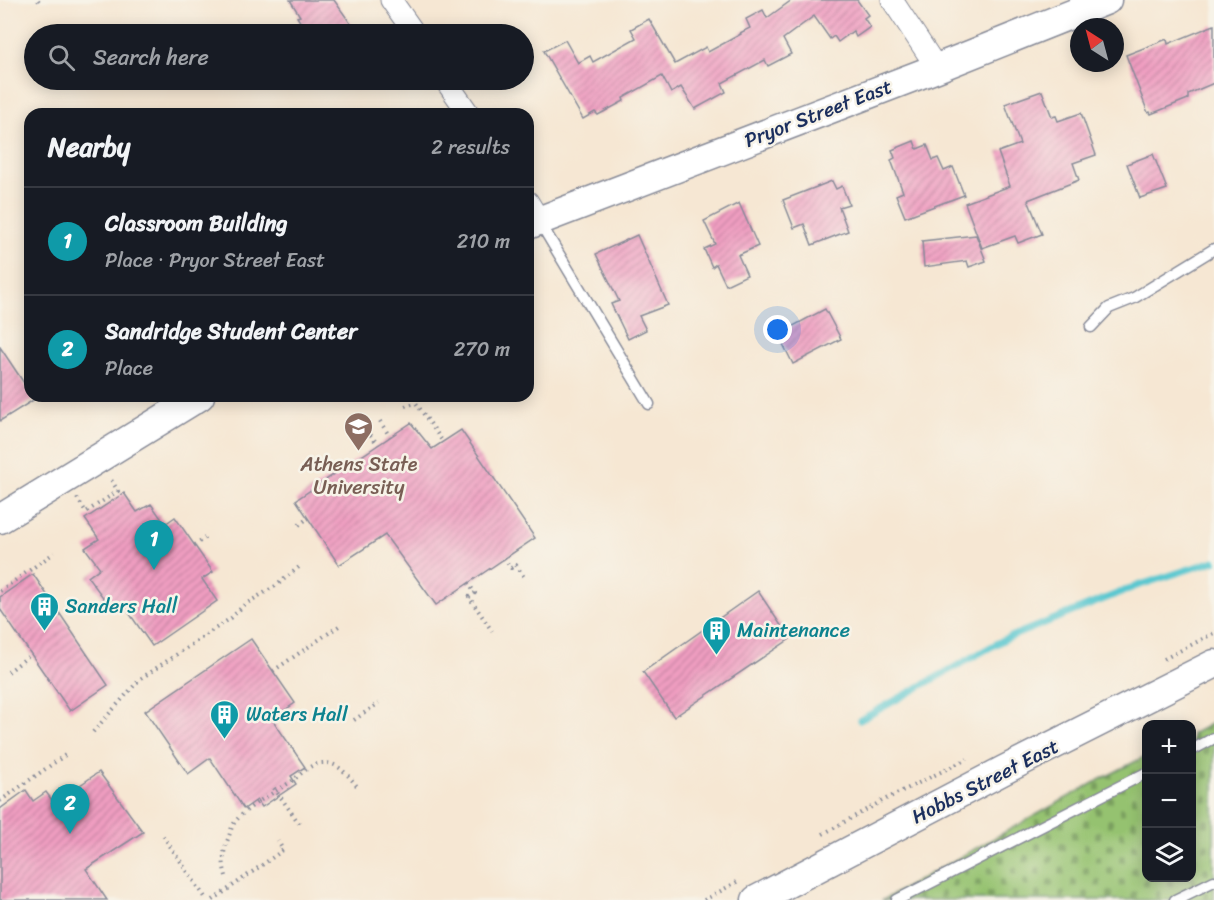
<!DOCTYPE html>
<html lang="en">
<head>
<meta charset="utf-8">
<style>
  :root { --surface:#171b24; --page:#242831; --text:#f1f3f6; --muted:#9ea1a6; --line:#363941; --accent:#c8321e }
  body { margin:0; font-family:Sriracha,sans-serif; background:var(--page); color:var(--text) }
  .controls { position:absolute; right:18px; bottom:18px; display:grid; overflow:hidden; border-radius:12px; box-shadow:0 3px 15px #0003 }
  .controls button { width:54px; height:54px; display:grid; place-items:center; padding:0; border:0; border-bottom:2px solid var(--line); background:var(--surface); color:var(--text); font:30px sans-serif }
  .compass { position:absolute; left:1070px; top:18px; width:54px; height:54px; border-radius:50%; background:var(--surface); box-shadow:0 3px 15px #0003; rotate:324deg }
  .you { position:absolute; left:778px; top:330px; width:21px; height:21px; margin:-15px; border:4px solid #fff; border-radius:50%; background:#1a73e8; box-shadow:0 0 0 9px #1a73e833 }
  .badge { display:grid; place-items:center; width:39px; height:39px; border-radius:50%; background:var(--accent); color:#fff; font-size:20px; font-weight:700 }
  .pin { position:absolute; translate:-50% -50px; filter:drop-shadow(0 2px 3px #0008) }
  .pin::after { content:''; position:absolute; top:32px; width:21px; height:18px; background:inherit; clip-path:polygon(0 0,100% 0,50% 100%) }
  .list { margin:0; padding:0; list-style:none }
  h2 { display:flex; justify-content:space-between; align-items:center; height:78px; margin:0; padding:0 24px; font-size:26px }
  h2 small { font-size:20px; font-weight:400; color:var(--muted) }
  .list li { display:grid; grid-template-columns:39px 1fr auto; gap:18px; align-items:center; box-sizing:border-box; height:108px; padding:0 24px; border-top:2px solid var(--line) }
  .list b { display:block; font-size:22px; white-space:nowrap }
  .list p { margin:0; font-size:20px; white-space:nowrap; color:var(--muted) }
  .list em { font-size:20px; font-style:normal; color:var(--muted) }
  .icon { flex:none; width:33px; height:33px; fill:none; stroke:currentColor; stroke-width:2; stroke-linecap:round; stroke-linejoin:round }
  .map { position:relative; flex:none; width:1214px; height:900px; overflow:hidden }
  .search { position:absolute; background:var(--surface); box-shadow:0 3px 15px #0003; left:24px; top:24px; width:510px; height:66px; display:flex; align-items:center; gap:15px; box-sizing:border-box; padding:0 21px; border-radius:33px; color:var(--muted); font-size:22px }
  .panel { position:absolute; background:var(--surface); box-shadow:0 3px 15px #0003; left:24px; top:108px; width:510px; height:294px; border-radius:18px }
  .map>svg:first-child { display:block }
  .cemetery { fill:url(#cemetery-stones); stroke:#587867; stroke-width:1.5 }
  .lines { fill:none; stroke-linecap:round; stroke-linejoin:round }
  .stream { stroke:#5bc8d0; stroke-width:7 }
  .building { fill:url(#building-hatch) }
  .lane-casing { stroke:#888b98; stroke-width:13 }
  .street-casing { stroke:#888b98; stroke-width:23 }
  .secondary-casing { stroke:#888b98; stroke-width:31 }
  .path { stroke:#888b98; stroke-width:4; stroke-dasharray:1.5 4.5; stroke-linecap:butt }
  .lane { stroke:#fff; stroke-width:10 }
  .street { stroke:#fff; stroke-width:21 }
  .secondary { stroke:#fff; stroke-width:28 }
  .labels { text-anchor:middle; stroke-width:5; stroke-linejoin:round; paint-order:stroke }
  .street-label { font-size:20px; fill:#1b2f5e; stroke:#f7f3e8 }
  .education-label { font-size:20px; fill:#785e54; stroke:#f7f3e8 }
  .culture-label { font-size:20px; fill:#0d838f; stroke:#f7f3e8; text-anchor:start }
</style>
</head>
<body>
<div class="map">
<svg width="1214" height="900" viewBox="0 0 1214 900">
  <defs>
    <pattern id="cemetery-stones" width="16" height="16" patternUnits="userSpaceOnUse" patternTransform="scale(1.5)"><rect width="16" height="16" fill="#95c270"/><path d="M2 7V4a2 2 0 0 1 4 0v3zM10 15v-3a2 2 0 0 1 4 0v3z" fill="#799e5f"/></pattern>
    <pattern id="building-hatch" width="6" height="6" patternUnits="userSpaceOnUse" patternTransform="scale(1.5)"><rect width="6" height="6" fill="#f09ec1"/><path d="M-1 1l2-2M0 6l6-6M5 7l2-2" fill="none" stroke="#c281a0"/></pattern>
  </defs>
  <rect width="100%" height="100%" fill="#f7f3e8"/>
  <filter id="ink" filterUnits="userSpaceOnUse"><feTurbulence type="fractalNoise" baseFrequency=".0167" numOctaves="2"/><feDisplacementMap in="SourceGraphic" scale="12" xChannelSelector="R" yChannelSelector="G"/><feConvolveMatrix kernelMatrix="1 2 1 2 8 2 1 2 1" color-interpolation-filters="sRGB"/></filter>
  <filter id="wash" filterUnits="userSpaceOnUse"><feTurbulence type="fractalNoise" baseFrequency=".008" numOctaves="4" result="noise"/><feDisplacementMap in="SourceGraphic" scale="24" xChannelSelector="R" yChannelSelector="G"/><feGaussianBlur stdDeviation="1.35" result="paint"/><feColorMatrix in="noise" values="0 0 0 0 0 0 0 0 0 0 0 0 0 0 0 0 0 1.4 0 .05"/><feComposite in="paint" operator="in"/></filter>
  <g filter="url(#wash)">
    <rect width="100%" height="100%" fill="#f6e7d3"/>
    <polygon class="cemetery" points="1214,722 1214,900 883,900 1097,781 1146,756 1146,878 1192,878 1192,734"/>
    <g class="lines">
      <polyline class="stream" points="860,720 1005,639 1134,587 1214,561"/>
    </g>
    <g id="blocks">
      <g class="building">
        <polygon points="290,0 334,0 358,34 308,34 297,17 300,16"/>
        <polygon points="792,0 857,0 868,15 864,18 870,27 856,37 853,31 838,42 834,36 830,39 814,16 783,39 791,54 768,66 765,60 722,83 726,92 695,109 681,87 671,93 662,76 623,98 624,101 598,115 595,112 583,119 544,51 565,40 578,63 590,56 593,62 636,38 631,29 649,19 675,64 706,47 708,52 741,34 740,33 750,28 746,19 763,10 767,18"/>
        <polygon points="1214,25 1214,83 1188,94 1188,99 1151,114 1150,112 1148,113 1126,55 1167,39 1168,44"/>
        <polygon points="1042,91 1052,117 1056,116 1058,121 1081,113 1096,155 1073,163 1079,180 1028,200 1042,234 1018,243 1015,236 982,248 965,203 1010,186 998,152 1020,144 1005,104"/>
        <polygon points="914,141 917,149 927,145 933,160 938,158 944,171 953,167 964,195 905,217 896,195 903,192 891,160 895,158 892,150"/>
        <polygon points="1153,154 1167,189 1140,198 1127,164"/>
        <polygon points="832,181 836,189 842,186 849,204 839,207 848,231 812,245 804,224 794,228 783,200"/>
        <polygon points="739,203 758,246 738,255 747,275 726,285 716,264 712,267 704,249 715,244 704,221"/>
        <polygon points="637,235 668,305 639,316 646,330 628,339 611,304 619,301 596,254"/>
        <polygon points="976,235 986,261 969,267 967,261 924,267 922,241"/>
        <polygon points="825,309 841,339 793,364 778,334"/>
        <polygon points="0,347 30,392 30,396 33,396 35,399 0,421"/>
        <polygon points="411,423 432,449 461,430 535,538 436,605 385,535 339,565 296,500"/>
        <polygon points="124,493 137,512 151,504 165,524 175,517 213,572 202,579 217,601 152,646 123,604 113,611 88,577 100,568 85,548 99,539 85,519"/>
        <polygon points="33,574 108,685 70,711 0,609 0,597"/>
        <polygon points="758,591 790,639 674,717 643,672"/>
        <polygon points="251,639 295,703 272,719 305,767 291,776 296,784 262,807 257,800 244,809 210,758 188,774 145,711"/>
        <polygon points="99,772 143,832 86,869 107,900 0,900 0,809 26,790 33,801 46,792 54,803"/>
      </g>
    </g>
  </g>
  <g filter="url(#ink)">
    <use href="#blocks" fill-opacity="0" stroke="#888b98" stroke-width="1.5"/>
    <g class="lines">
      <defs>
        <g id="lane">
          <polyline points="539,221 649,404"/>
          <polyline points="1091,327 1109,308 1134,298 1214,249"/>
          <polyline points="1192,750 1214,738"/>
          <polyline points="897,900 1146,773"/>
          <polyline points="1175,900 1214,881"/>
        </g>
        <g id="street">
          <polyline points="391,0 415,34"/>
          <polyline points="892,0 937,68"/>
          <polyline points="445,80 469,114"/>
          <polyline points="528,202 539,220"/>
        </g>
        <g id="secondary">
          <polyline points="528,225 937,68 1107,0"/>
          <polyline points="0,519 200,396"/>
          <polyline points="756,900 1004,770 1214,664"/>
        </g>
      </defs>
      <use href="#lane" class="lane-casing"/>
      <use href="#street" class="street-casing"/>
      <use href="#secondary" class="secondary-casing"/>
      <g class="path">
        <polyline points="38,0 41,4"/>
        <polyline points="405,406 416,403 443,442"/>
        <polyline points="380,421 390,437"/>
        <polyline points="367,430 378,445"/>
        <polyline points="77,498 86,512 118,491 110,478"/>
        <polyline points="299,525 308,518"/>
        <polyline points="194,545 205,538"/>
        <polyline points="504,558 511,568 516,565 524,577"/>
        <polyline points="468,583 475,593 469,597 492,631"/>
        <polyline points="0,591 54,553"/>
        <polyline points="1164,659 1214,633"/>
        <polyline points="273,671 339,626"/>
        <polyline points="8,672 31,654"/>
        <polyline points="354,720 379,703"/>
        <polyline points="93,732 140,679 231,618 244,605 277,585 299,567"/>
        <polyline points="274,788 301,826"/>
        <polyline points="0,801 68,753"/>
        <polyline points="823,834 882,801 967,759"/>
        <polyline points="163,836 207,900"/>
        <path d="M 226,876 C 222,863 223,852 228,839 C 230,834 231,827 235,822 C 246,807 275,792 292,781 C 301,774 311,763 323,763 C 339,762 348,776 357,786"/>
        <polyline points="213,900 283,850 278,841"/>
        <polyline points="704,900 737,882"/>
      </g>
      <use href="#lane" class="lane"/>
      <use href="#street" class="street"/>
      <use href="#secondary" class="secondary"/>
    </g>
  </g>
  <defs>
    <symbol id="university-pin" viewBox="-11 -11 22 30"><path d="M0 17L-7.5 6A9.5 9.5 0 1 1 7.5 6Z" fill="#8d6e63" stroke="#f7f3e8"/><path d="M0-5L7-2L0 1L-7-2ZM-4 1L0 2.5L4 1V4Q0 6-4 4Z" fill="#fff"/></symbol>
    <symbol id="building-pin" viewBox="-11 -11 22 30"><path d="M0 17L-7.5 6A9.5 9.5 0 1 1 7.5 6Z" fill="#0f9aa8" stroke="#f7f3e8"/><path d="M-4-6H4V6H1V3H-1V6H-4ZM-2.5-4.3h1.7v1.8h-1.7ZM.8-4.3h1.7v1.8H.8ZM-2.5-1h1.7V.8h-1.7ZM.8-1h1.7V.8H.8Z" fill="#fff"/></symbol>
  </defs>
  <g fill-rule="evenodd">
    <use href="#university-pin" x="342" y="410" width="33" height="45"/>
    <use href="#building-pin" x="28" y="590" width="33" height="45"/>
    <use href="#building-pin" x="700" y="614" width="33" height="45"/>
    <use href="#building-pin" x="208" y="698" width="33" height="45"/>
  </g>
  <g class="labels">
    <g class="street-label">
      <text transform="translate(818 113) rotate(-21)" y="7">Pryor Street East</text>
      <text transform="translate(985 781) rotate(-27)" y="7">Hobbs Street East</text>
    </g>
    <g class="education-label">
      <text x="359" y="471">Athens State<tspan x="359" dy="23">University</tspan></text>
    </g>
    <g class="culture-label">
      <text x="65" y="613">Sanders Hall</text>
      <text x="737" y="637">Maintenance</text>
      <text x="246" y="721">Waters Hall</text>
    </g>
  </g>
</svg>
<div class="controls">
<button>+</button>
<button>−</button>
<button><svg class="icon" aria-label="layers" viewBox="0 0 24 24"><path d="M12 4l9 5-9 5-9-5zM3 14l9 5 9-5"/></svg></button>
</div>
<svg class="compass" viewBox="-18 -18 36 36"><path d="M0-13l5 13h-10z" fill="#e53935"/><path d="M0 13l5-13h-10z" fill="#9ea1a6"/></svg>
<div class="you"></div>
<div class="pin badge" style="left:154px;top:570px;background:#0f9aa8">1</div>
<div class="pin badge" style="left:70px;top:834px;background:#0f9aa8">2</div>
<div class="search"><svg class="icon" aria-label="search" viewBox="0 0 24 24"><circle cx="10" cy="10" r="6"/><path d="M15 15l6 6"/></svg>Search here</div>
<section class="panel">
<h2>Nearby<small>2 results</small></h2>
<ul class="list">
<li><span class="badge" style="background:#0f9aa8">1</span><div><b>Classroom Building</b><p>Place · Pryor Street East</p></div><em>210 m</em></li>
<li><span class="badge" style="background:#0f9aa8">2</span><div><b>Sandridge Student Center</b><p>Place</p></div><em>270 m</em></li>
</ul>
</section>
</div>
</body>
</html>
